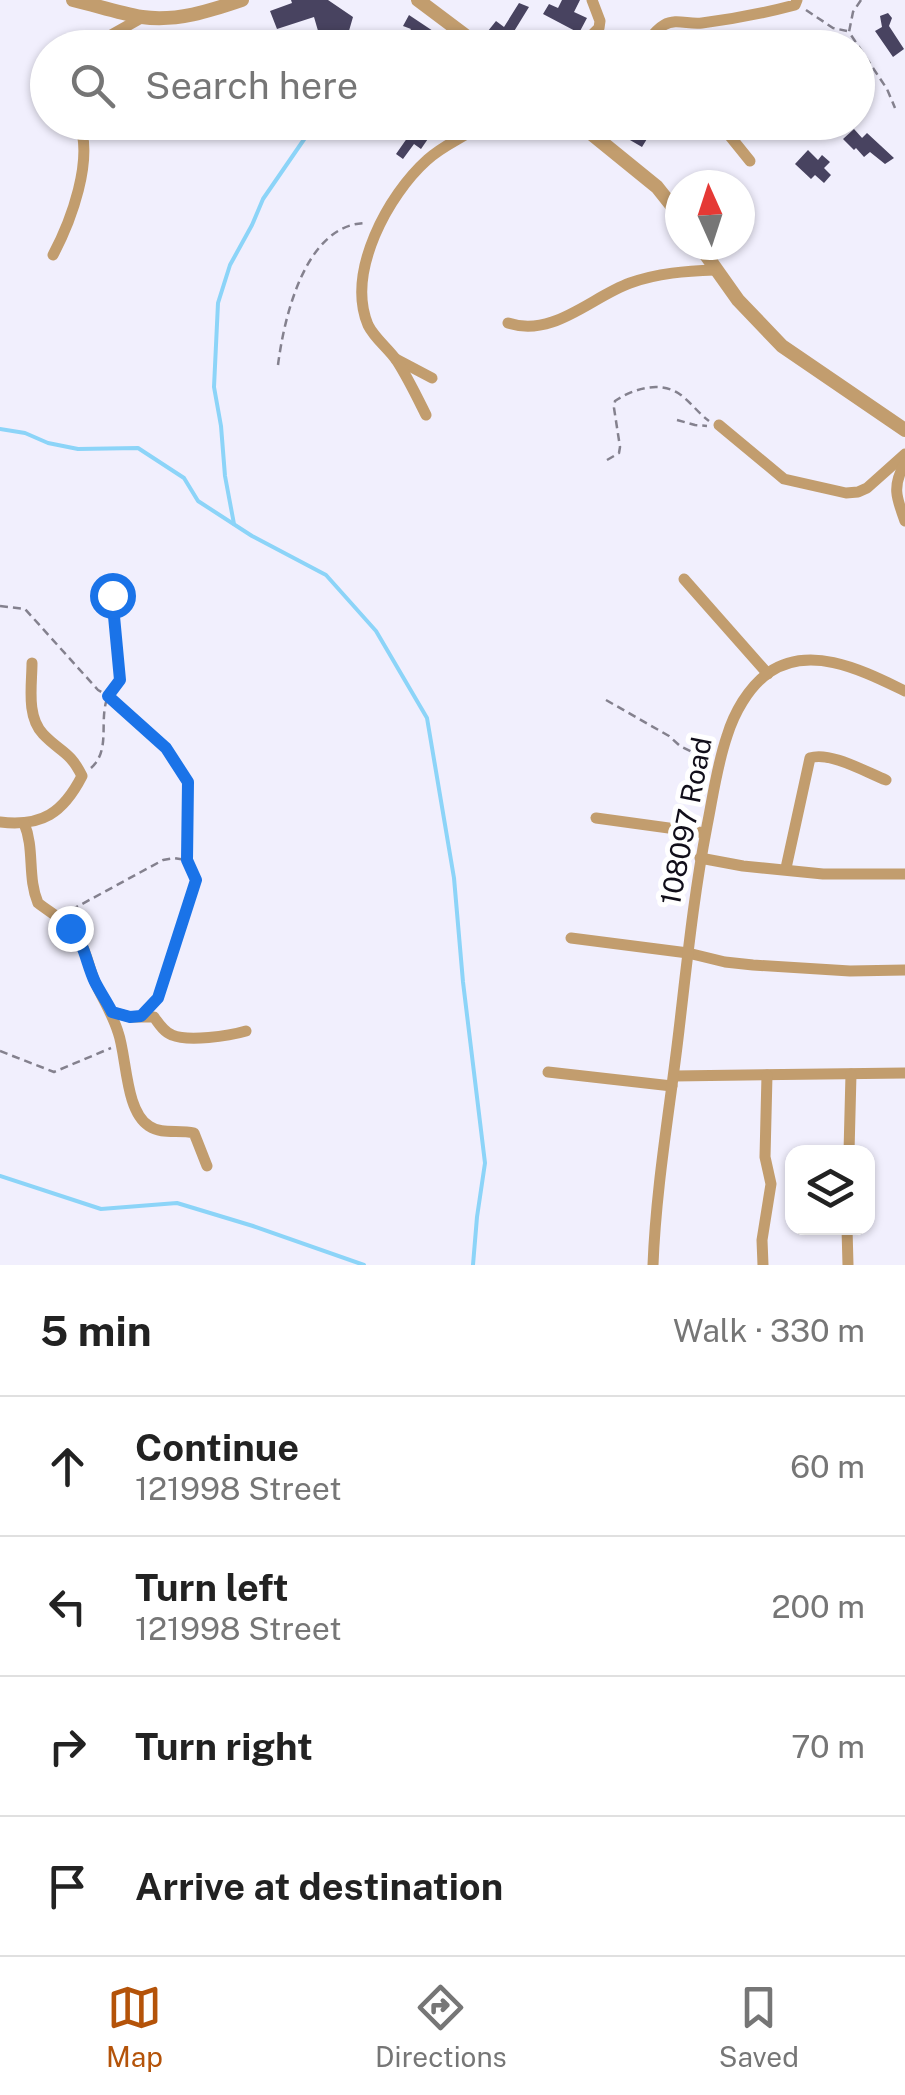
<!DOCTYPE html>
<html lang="en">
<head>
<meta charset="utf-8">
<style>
  :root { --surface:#fff; --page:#f6f6f6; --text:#222; --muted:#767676; --line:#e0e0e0; --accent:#b45309 }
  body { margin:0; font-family:"Public Sans",sans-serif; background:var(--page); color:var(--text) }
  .controls { position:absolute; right:30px; bottom:30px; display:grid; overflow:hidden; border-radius:20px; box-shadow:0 2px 8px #0004 }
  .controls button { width:90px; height:90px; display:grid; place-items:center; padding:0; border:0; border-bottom:2px solid var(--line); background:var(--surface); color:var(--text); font:50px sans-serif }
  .compass { position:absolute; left:665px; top:170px; width:90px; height:90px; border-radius:50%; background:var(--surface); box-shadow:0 2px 8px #0004; rotate:357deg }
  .stop { position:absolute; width:30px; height:30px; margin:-22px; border:8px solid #1a73e8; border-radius:50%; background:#fff }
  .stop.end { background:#1a73e8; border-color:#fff; box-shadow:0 2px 10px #0008 }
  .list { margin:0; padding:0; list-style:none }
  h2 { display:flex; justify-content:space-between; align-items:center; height:130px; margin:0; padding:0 40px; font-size:42px }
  h2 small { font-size:32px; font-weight:400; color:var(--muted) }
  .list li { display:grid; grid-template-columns:65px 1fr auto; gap:30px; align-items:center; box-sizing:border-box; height:140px; padding:0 40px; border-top:2px solid var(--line) }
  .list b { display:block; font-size:38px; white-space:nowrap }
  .list p { margin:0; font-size:32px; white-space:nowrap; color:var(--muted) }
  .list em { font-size:32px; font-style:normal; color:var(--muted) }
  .icon { flex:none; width:55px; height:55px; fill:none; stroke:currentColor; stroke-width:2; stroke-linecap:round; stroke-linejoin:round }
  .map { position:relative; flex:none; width:905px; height:1265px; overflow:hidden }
  .search { position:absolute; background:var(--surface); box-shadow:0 2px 8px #0004; left:30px; right:30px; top:30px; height:110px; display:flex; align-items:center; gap:25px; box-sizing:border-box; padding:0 35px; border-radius:55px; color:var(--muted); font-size:38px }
  .sheet { height:690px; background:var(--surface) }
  nav { display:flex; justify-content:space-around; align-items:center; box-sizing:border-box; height:140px; border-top:2px solid var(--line); background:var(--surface); font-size:28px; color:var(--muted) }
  nav a { display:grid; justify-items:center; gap:5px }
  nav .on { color:var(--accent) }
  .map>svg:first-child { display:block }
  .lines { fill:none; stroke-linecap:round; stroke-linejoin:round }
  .stream { stroke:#8cd4f8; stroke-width:4 }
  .building { fill:#484360 }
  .path { stroke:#84818e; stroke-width:2.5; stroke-dasharray:8 5; stroke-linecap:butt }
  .minor { stroke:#c29d6e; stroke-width:11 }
  .tertiary { stroke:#c29d6e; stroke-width:14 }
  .route { stroke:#1a73e8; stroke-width:12 }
  .labels { text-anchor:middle; stroke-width:10; stroke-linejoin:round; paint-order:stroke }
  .street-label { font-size:28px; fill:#110e1a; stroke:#fff }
</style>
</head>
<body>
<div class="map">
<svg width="905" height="1265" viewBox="0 0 905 1265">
  <rect width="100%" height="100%" fill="#f1effd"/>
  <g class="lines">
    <g class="stream">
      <polyline points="0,429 25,433 48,443 78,449 138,448 184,478 198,501 252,536 326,575 376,631 427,718 454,878 463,982 485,1163 477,1217 473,1265"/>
      <polyline points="234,524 225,476 221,426 214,387 218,303 230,265 252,225 263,199 316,122"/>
      <polyline points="0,1176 101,1209 177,1203 253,1226 364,1265"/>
    </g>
  </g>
  <g class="building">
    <polygon points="291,0 328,0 353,17 344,48 323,48 314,17 277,29 270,11 292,3"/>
    <polygon points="562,0 580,0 574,12 587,18 579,33 543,14 549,4 558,8"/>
    <polygon points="519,3 529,7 513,33 542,48 514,48 501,39 500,41 488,31 496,21 504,27"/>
    <polygon points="888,13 892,18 889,26 904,49 893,57 875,31 882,27 880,16"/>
    <polygon points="409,15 448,41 444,48 431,48 420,40 417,44 406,37 411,29 403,26"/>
    <polygon points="412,122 417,122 432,133 421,149 414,144 403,159 396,154 410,134 406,131"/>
    <polygon points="599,122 648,122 644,131 650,134 642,147"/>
    <polygon points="854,129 872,149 862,138 867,133 894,158 885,164 870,152 864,157 856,148 854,150 843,139"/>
    <polygon points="808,150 818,160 822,155 830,162 824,168 831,175 824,183 815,175 811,179 795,164"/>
  </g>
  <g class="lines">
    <g class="path">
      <polyline points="861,0 853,12 849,32 887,89 895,108"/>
      <polyline points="806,10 833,28 847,31"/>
      <path d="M 278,365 C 284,318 305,224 366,223"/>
      <polyline points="677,420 695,425 707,426"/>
      <path d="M 607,460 L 619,453 L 620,447 L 614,408 L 615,401 C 633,389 658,381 678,393 C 689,400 698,413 709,421"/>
      <polyline points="0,606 25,609 98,690 108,696 165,748 188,782 187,860 195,880 158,998 151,1006"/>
      <polyline points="606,700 669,736 680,746 709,760"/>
      <path d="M 91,768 C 110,751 100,725 106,702 C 109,694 115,687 120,680 L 112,595"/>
      <polyline points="71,910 163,860 174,858 186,860"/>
      <polyline points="0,1051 54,1072 111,1048"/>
    </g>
    <g class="minor">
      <polyline points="94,48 104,39 143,17"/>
      <polyline points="579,48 599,28 600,21 592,0"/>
      <path d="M 642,48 C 649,40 655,30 664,25 C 676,18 689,25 702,23 C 733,19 765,13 795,5 L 797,0"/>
      <polyline points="677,122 689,127 713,127 725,130 750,161"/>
      <path d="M 53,255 C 71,221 94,160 79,122"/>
      <path d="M 508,323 C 553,338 591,297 630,283 C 658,273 686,271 715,270"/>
      <polyline points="396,359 432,378"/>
      <path d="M 426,415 C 417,397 408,378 397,361 C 388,348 375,339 368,325 C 346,272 388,195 427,160 C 444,144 466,137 484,122"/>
      <polyline points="719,425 784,479 846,493 858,492 867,488 905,454"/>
      <path d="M 905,463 C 892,486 896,497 905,521"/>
      <polyline points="684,579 768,674"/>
      <polyline points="596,818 705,833"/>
      <path d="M 0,822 C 42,827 63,813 82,776 C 70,751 60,752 43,734 C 26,716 32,685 32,663"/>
      <path d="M 24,823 C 35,849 27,877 38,903 C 52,914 70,923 79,939 C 87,953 89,968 95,982 C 103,1000 112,1013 118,1032 C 127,1057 125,1111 149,1126 C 162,1135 179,1129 194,1133 L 207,1166"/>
      <polyline points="700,858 743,866 823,874 905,874"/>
      <path d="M 786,868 L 810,758 C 829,751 866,772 886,780"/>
      <polyline points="571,938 688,953 725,962 753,965 850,971 905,970"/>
      <path d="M 112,1012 L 130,1017 L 154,1017 C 159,1024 164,1032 172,1035 C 188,1042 229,1036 246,1031"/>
      <polyline points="548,1072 672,1086"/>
      <polyline points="674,1076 905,1073"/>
      <polyline points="849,1152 851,1074"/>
      <polyline points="847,1228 848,1265"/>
      <path d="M 653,1265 C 656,1186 670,1108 679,1030 C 687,962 694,893 707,826 C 713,796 717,765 727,736 C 734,713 748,688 768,673 C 811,643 865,672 905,691"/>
      <polyline points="763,1265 762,1240 771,1184 765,1157 767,1075"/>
    </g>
    <g class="tertiary">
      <path d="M 73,0 C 95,5 118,13 142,17 C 176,22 210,11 242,0"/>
      <polyline points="418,0 482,48"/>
      <polyline points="577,122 657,187 680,216"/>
      <polyline points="699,245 738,300 782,346 905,430"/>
    </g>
  </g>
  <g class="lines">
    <path class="route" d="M 70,928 C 85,943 86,963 95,982 C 100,992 107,1002 112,1012 L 130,1017 L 141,1016 L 158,998 L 196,880 L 187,860 L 188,782 L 166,748 L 108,696 L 120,680 L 112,595"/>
  </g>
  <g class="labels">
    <g class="street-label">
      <text transform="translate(686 821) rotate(-79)" y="10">108097 Road</text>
    </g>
  </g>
</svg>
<div class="controls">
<button><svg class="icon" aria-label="layers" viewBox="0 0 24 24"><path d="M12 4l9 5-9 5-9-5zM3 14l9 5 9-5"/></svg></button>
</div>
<svg class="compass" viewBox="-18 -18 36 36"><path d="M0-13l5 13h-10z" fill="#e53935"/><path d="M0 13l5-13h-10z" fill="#767676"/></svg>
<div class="stop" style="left:112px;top:595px"></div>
<div class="stop end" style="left:70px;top:928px"></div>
<div class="search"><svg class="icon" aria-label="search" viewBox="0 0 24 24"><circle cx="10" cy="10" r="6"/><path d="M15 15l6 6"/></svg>Search here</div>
</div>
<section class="sheet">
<h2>5 min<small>Walk · 330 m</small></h2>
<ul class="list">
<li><svg class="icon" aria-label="ahead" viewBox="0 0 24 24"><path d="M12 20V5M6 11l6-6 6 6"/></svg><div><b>Continue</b><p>121998 Street</p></div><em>60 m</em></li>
<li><svg class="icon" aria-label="left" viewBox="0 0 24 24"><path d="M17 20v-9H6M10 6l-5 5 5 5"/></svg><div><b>Turn left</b><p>121998 Street</p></div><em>200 m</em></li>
<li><svg class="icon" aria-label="right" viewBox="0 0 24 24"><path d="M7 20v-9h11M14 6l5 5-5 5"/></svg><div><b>Turn right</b></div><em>70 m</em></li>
<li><svg class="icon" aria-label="arrive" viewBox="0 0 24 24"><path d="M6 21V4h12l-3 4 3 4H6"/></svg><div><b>Arrive at destination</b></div></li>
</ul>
</section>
<nav>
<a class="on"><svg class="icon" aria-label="map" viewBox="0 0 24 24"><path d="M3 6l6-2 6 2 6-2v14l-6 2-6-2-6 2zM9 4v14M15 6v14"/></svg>Map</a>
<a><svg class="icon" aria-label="directions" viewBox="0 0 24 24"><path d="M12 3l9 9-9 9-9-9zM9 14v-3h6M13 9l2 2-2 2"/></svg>Directions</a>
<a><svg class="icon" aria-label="saved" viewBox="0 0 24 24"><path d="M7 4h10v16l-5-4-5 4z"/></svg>Saved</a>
</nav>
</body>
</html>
